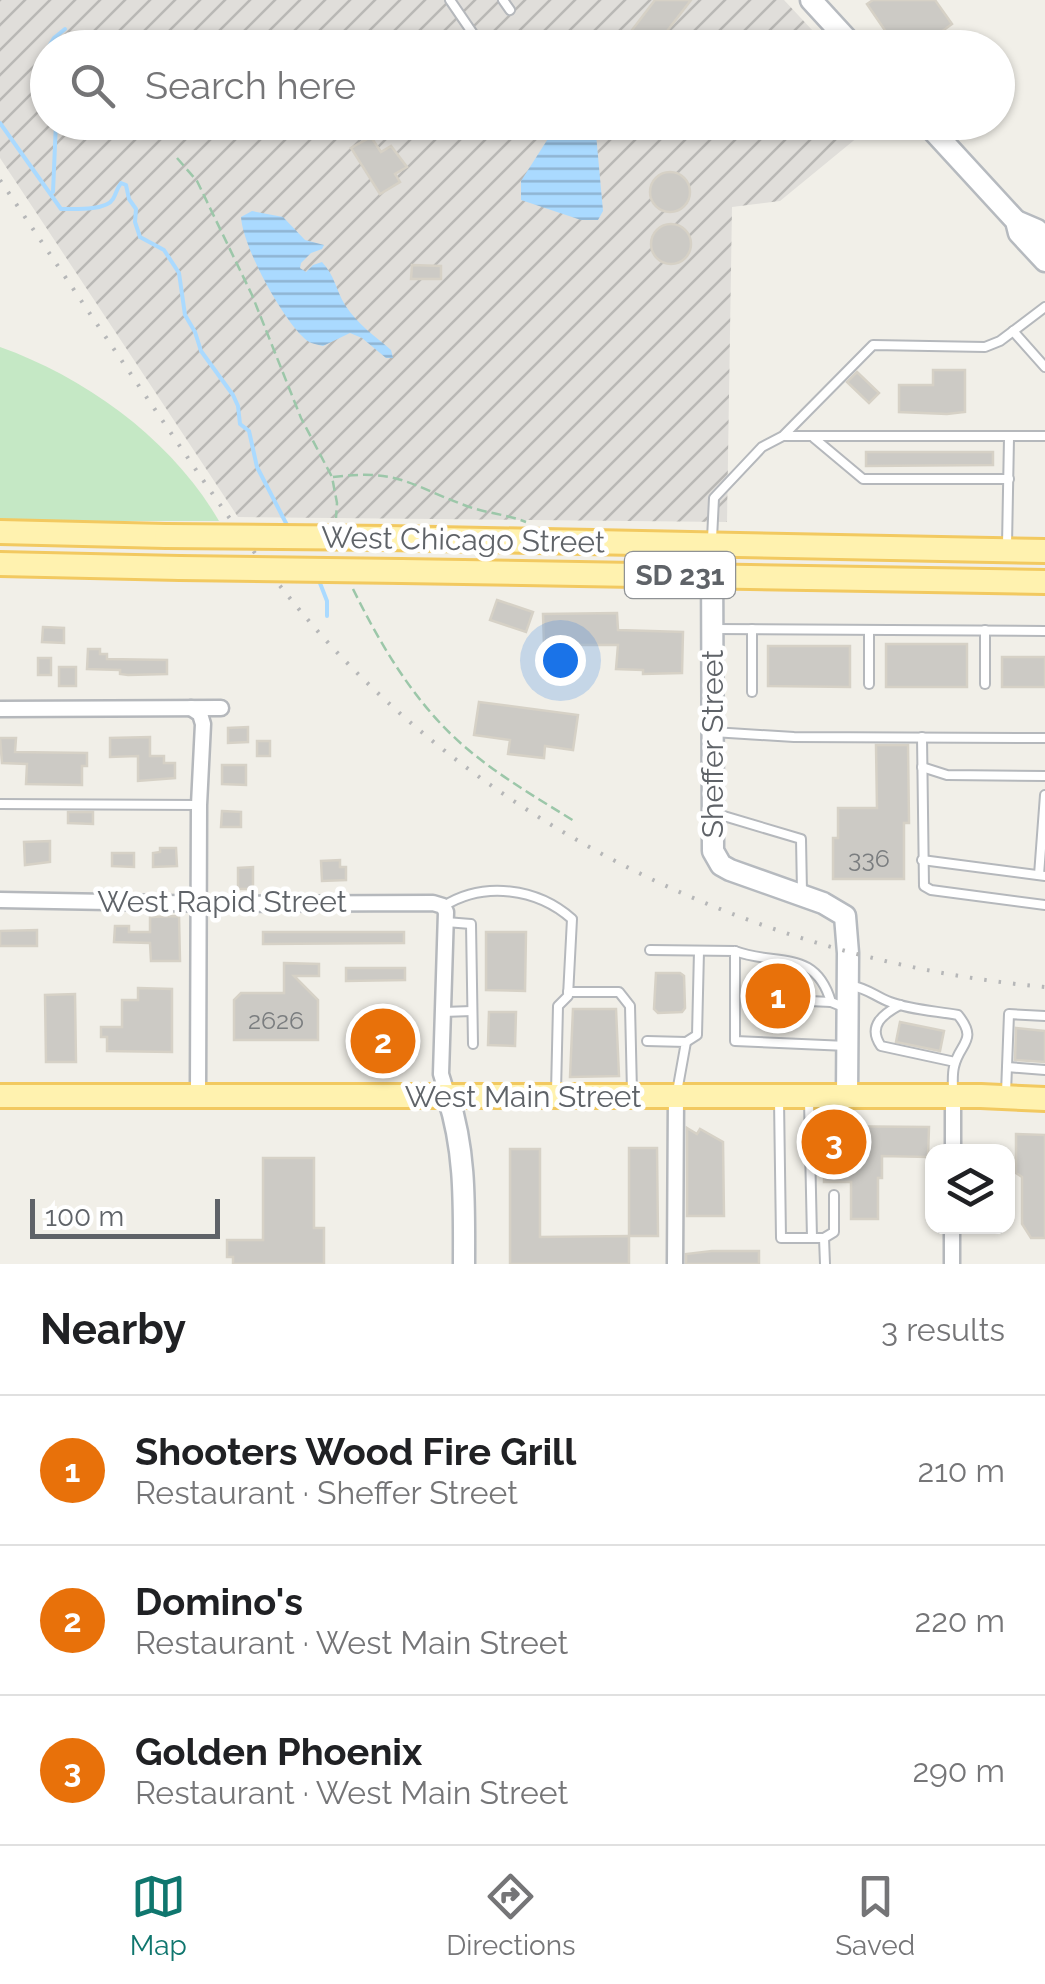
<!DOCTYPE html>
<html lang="en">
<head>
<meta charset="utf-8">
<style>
  :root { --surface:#fff; --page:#f2f2f2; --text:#202124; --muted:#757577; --line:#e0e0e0; --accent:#0f766e }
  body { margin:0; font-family:Raleway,sans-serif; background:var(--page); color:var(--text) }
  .controls { position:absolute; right:30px; bottom:30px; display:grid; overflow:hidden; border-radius:20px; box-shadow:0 2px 8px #0004 }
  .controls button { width:90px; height:90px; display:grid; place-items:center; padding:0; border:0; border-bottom:2px solid var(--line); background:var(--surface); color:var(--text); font:50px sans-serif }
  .scale { position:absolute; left:30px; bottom:25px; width:190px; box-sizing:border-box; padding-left:10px; border:5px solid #5f6368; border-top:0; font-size:28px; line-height:35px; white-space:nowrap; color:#5f6368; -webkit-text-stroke:8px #fff; paint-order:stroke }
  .you { position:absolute; left:560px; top:660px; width:35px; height:35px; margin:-25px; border:8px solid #fff; border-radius:50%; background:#1a73e8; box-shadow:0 0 0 15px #1a73e833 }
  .badge { display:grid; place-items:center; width:65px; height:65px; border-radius:50%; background:var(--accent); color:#fff; font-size:32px; font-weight:700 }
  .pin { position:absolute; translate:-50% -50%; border:5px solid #fff; box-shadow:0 2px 10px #0006 }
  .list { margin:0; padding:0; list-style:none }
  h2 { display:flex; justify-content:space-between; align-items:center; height:130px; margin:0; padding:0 40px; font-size:42px }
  h2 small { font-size:32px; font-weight:400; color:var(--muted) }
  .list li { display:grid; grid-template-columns:65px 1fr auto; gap:30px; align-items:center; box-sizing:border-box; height:150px; padding:0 40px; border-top:2px solid var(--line) }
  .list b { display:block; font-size:38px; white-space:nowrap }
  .list p { margin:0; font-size:32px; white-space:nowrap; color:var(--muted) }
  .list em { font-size:32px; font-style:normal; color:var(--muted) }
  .icon { flex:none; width:55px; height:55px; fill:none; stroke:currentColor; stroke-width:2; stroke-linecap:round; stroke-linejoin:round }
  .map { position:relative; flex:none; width:1045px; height:1264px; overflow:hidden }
  .search { position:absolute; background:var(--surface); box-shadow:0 2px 8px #0004; left:30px; right:30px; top:30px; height:110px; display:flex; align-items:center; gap:25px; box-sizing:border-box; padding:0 35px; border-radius:55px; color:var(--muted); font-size:38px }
  .sheet { height:580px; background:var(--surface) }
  nav { display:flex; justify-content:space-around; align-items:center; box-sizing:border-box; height:140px; border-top:2px solid var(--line); background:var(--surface); font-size:28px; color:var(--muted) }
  nav a { display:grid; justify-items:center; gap:5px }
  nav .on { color:var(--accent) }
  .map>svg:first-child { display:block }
  .industrial { fill:url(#industrial-furrows) }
  .grass { fill:#c5e8c5 }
  .water { fill:url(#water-rules) }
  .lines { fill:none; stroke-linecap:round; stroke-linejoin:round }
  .stream { stroke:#aadaff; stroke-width:4 }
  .building { fill:#cccac5; stroke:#d6d1c6; stroke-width:2.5 }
  .lane-casing { stroke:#b5b8bc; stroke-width:12 }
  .street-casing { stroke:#b5b8bc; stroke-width:19 }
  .secondary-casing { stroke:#b6babf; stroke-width:25 }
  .primary-casing { stroke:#f2c960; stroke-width:28 }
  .path { stroke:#9cc7a9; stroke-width:2.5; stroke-dasharray:10 5; stroke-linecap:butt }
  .lane { stroke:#fff; stroke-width:8 }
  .street { stroke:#fff; stroke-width:14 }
  .secondary { stroke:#fff; stroke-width:20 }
  .primary { stroke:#fff2af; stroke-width:22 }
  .rail { stroke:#b6b7b8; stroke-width:4; stroke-dasharray:2.5 12; stroke-linecap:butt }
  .primary-bridge-casing { stroke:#f2c960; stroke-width:28; stroke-linecap:butt }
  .primary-bridge { stroke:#fff2af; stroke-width:22 }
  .labels { text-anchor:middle; stroke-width:9; stroke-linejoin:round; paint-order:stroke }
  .number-label { font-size:25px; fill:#7a7d7f }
  .shield { fill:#fff; stroke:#8f9295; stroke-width:2.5 }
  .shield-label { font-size:28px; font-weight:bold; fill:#5f6368 }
  .street-label { font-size:30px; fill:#5f6368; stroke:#fff }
</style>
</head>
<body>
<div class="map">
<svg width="1045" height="1264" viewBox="0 0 1045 1264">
  <defs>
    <pattern id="industrial-furrows" width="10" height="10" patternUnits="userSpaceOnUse" patternTransform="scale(2.5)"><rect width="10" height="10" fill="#e0deda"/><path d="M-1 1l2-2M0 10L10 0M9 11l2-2" fill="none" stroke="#b9b8b5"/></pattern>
    <pattern id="water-rules" width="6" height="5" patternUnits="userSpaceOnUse" patternTransform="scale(2.5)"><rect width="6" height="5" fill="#aadaff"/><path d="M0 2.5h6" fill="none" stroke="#8eb4d2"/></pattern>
  </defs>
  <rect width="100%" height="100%" fill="#f1efe8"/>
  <polygon class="industrial" points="0,0 784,0 828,47 48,48 48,122 875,123 780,201 732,207 727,522 238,517 0,158"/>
  <path class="grass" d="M 0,347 C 87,378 172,440 219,521 L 0,521 Z"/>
  <g class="water">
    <polygon points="558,123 595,123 603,211 598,220 581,220 521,200 521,181"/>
    <path d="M 252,211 L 283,217 L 305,240 L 324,245 L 322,249 L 311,253 L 301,263 L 300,268 L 306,272 L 313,265 L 322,262 C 335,276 336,290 345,305 C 358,325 374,335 391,350 L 393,358 L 386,358 L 362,338 L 350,333 L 323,346 C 314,344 308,343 302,336 C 280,314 243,247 241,217 Z"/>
  </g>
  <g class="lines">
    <g class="stream">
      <polyline points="48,48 54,38 65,29"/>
      <polyline points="48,50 48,68"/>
      <path d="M 0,123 L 61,209 C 74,209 106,211 113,199 C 116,194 117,188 121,183 L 126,185 L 129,199 L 136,209 L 135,222 L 140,237 L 164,250 L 179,273 L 185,315 L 195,332 L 201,351 L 233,395 L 238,406 L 240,424 L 249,431 L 257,467 L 288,527"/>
      <polyline points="53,192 56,122"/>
      <polyline points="318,578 327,601 327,616"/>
    </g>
  </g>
  <g class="building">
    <polygon points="655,0 691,0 654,48 646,48 629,34"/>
    <polygon points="873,0 935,0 952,24 919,48 897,48 867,4"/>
    <polygon points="371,137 381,152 391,146 407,167 395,174 400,182 380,194 351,148"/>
    <circle cx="670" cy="192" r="20"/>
    <circle cx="671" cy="244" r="20"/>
    <polygon points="412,265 441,266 441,279 411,279"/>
    <polygon points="933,370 965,370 965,412 947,414 899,412 899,385 933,385"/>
    <polygon points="857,372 879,393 869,403 847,382"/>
    <polygon points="866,452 993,452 993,465 866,466"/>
    <polygon points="497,600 533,612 526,632 490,620"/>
    <polygon points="617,613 618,630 683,632 682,673 643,674 643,670 616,669 618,645 544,645 543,614"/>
    <polygon points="43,627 64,628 64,643 42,642"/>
    <rect x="886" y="644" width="81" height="43"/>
    <polygon points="768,646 850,646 850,687 768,686"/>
    <polygon points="88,649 100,649 100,654 107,654 107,659 167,660 167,674 128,675 120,674 120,670 87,669"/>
    <rect x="1002" y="657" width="43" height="30"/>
    <rect x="38" y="658" width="13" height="17"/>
    <rect x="59" y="667" width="17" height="19"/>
    <polygon points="479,702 578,715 573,750 545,746 544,758 508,754 510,740 474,735"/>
    <polygon points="248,727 248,742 228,743 228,728"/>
    <polygon points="150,737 150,756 164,756 164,763 175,763 175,778 138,781 138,756 110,757 110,738"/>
    <polygon points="0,738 16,738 15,752 87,753 87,766 82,766 82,785 26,784 27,764 2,763"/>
    <rect x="257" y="741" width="13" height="15"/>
    <polygon points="876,745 908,745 909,823 904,823 904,879 833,879 833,838 838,838 838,808 877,808"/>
    <polygon points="222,765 246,765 246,785 222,784"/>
    <polygon points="222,811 241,812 241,827 221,827"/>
    <polygon points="68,812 93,812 93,824 68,823"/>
    <polygon points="50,841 50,862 25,865 24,842"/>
    <polygon points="160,848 176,848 177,866 153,867 153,853 160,852"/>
    <polygon points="112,853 134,853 134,867 112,866"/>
    <polygon points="340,860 340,867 346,867 346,880 322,881 321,861"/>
    <polygon points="253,867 253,889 238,889 238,868"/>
    <polygon points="179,916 180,961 151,961 150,943 114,942 115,926 129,926 129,932 150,932 150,917"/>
    <polygon points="37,930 37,946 0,946 0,931"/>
    <polygon points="263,932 404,932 404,943 263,944"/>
    <polygon points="486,932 526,932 525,991 486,990"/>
    <polygon points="284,963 319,964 319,976 294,976 318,1000 318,1040 234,1040 234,1000 241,993 284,993"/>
    <polygon points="764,967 801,973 802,1018 787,1018 787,1023 768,1023 768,1019 754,1019 753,972 764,972"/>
    <polygon points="346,968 405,968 405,980 346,981"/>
    <polygon points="656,973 680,973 684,976 685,1008 682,1012 658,1013 654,1009"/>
    <polygon points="138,988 172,989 172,1052 107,1051 107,1037 101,1037 101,1027 122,1027 122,1000 138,1000"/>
    <polygon points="75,994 76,1062 46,1062 45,995"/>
    <polygon points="573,1009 616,1009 619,1076 570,1077"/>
    <polygon points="489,1012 516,1012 515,1046 488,1045"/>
    <polygon points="371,1018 394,1018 394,1064 371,1065"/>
    <polygon points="900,1022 944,1031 940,1051 896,1042"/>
    <polygon points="1016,1028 1045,1031 1045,1062 1015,1060"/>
    <polygon points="817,1126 929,1127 928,1157 882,1156 882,1178 878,1178 878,1219 851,1219 851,1182 824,1182 824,1159 818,1159"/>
    <polygon points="687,1128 697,1134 700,1129 723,1142 724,1216 687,1216"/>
    <polygon points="1016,1134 1045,1135 1045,1238 1031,1238 1022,1224 1022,1177 1016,1173"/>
    <polygon points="629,1148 657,1148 658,1236 629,1236"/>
    <polygon points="510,1149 540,1149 540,1237 629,1236 629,1264 510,1264"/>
    <polygon points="263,1158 314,1158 314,1228 324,1228 324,1264 233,1264 233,1257 227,1257 227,1240 263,1240"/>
    <polygon points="712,1251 759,1251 759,1264 686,1264 686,1254"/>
  </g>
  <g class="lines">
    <defs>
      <g id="lane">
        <polyline points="450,0 478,41"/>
        <polyline points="503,0 510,10"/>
        <polyline points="1013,331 1045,367"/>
        <polyline points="785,436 1045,436"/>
        <polyline points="814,438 863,479 1009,479"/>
        <polyline points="712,539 714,498 762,447 783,436 873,345 985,347 1000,341 1045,307"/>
        <polyline points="1007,545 1009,438"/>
        <polyline points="712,629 1045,631"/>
        <polyline points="752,629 752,692"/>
        <polyline points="869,630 869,684"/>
        <polyline points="985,630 985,684"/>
        <polyline points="713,732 794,737 1045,738"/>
        <polyline points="922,737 924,886 931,890 1045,905"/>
        <polyline points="922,767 947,775 1045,776"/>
        <polyline points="0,804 199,805"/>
        <polyline points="717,814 801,839 802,892"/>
        <polyline points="922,860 1045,876"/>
        <polyline points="1039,875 1045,795"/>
        <path d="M 444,906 C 484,881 537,888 572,919 L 568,996 L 558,1006 L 556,1092"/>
        <polyline points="446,922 471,924 473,1044"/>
        <polyline points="650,950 735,951 735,1041 847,1046"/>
        <path d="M 735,951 C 778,967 815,948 831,1002 L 846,1008"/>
        <path d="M 852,986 C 867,988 876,997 890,1002 C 911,1010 936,1011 958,1015 C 979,1041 959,1043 954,1067 C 952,1075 953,1084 953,1092"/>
        <polyline points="568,992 619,992 630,1006 632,1092"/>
        <polyline points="809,1001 831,1002"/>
        <path d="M 900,1005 C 883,1014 867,1026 881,1046 L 955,1062"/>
        <polyline points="443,1012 472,1011"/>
        <polyline points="647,1041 686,1042 677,1092"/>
        <polyline points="686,1042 697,1035 699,951"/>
        <polyline points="1007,1067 1045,1070"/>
        <polyline points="1006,1093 1009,1014 1045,1016"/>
        <polyline points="779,1100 781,1238 812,1238 809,1101"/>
        <polyline points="812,1238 824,1238 834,1232 834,1195"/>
        <polyline points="824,1238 825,1264"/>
      </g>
      <g id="street">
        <polyline points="191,708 200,714 203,724 199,805 198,1095"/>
        <polyline points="0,709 221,708"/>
        <polyline points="0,900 218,904 433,903 443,906 446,912 441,1074 448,1097"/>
        <polyline points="953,1152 953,1096"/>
        <polyline points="675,1264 676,1096"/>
        <polyline points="952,1264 952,1226"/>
      </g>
      <g id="secondary">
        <polyline points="811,0 855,48"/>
        <polyline points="925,122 1016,221 1019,233 1045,261"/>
        <polyline points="1016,221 1037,230 1045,238"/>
        <polyline points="712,544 713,851 721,865 730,870 823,903 845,916 848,953 847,1097"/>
        <path d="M 448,1097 C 466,1152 464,1207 464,1264"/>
      </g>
      <g id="primary">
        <polyline points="0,532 166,536"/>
        <polyline points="388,538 1045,551"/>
        <polyline points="0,564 180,568"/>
        <polyline points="401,571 1045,582"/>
        <polyline points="0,1096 981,1096 1045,1099"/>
      </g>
    </defs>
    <use href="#lane" class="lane-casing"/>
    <use href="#street" class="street-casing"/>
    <use href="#secondary" class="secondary-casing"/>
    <use href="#primary" class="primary-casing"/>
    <g class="path">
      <polyline points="177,158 197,181 252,295 301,418 332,477 337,503 336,518"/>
      <path d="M 333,477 C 398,469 408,484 464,505 C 484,513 506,514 526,522"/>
      <path d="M 353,589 C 381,646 416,705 465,747 C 499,776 537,798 574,821"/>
    </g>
    <use href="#lane" class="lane"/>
    <use href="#street" class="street"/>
    <use href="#secondary" class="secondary"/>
    <use href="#primary" class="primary"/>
    <path class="rail" d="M 0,180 C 56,263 112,347 169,430 C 217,501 265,572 322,636 C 506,840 773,962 1045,987"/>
    <defs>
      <g id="primary-bridge">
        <polyline points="166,536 388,538"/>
        <polyline points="180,568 401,571"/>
      </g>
    </defs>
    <use href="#primary-bridge" class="primary-bridge-casing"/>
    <use href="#primary-bridge" class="primary-bridge"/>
  </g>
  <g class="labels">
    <g class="number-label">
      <text x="869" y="867">336</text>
      <text x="276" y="1029">2626</text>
    </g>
    <rect class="shield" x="625" y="552" width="110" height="46" rx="8"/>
    <g class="shield-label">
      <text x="680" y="585">SD 231</text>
    </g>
    <g class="street-label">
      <text transform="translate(463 540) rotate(1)" y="10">West Chicago Street</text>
      <text transform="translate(713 744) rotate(-90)" y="10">Sheffer Street</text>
      <text x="222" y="912">West Rapid Street</text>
      <text x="523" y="1107">West Main Street</text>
    </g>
  </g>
</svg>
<div class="controls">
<button><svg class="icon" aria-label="layers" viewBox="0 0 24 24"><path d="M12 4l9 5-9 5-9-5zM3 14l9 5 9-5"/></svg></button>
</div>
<div class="scale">100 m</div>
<div class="you"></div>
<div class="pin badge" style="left:778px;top:996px;background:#e8710a">1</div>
<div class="pin badge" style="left:383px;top:1041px;background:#e8710a">2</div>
<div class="pin badge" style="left:834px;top:1142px;background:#e8710a">3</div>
<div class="search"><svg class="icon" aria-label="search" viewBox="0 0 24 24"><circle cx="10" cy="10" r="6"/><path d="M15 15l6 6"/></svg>Search here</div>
</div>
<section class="sheet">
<h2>Nearby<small>3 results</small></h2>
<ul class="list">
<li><span class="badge" style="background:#e8710a">1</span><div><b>Shooters Wood Fire Grill</b><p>Restaurant · Sheffer Street</p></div><em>210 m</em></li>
<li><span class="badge" style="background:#e8710a">2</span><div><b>Domino's</b><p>Restaurant · West Main Street</p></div><em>220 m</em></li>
<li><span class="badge" style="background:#e8710a">3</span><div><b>Golden Phoenix</b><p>Restaurant · West Main Street</p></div><em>290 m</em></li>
</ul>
</section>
<nav>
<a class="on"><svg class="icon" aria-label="map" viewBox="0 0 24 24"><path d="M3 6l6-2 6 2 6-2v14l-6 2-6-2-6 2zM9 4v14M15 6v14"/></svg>Map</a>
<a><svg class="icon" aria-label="directions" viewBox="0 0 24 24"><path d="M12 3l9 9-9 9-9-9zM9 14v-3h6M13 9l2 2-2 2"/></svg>Directions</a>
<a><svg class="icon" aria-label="saved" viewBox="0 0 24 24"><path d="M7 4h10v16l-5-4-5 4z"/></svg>Saved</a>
</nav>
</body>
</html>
